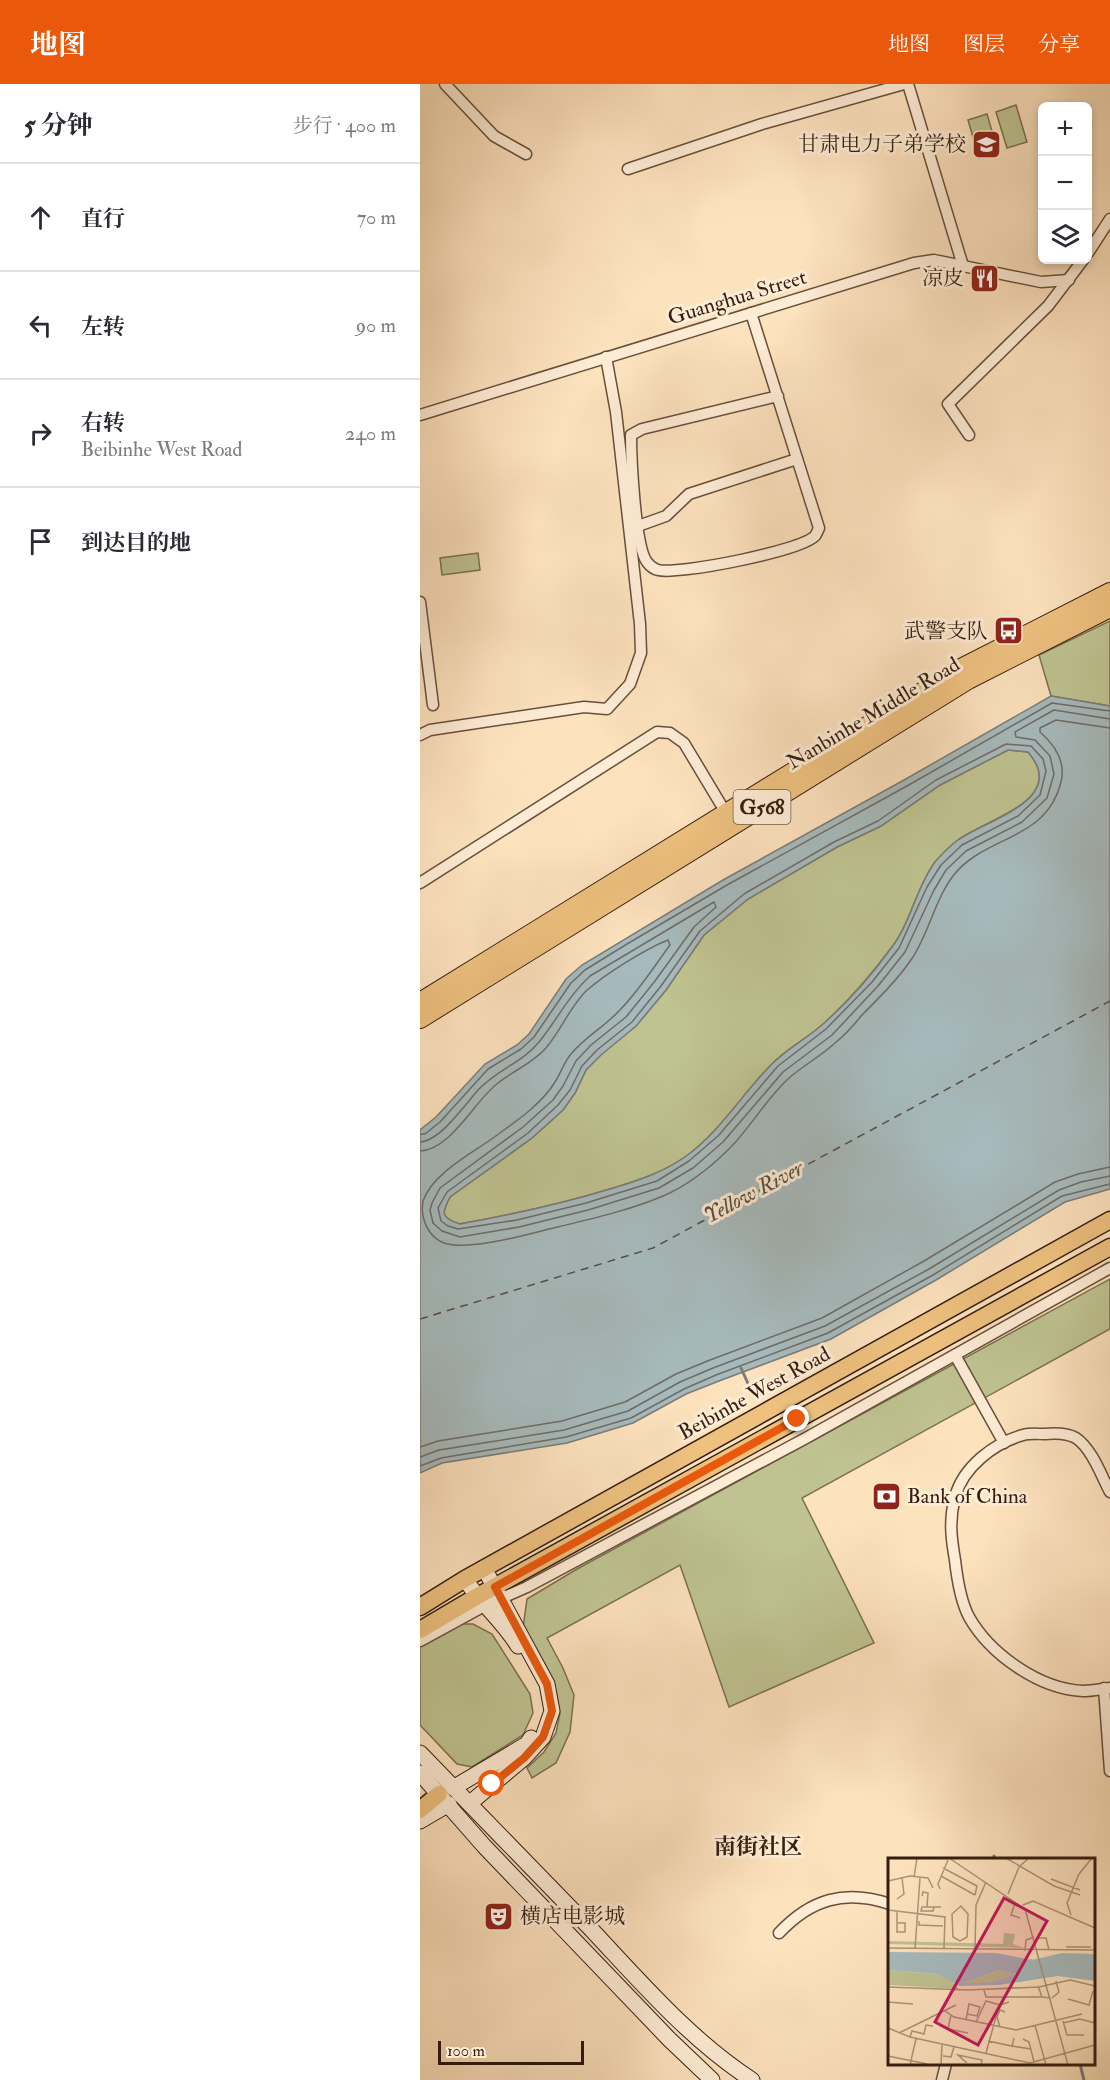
<!DOCTYPE html>
<html lang="zh">
<head>
<meta charset="utf-8">
<style>
  :root { --surface:#fff; --page:#f2f2f3; --text:#2b2b33; --muted:#7c7c81; --line:#e1e1e2; --accent:#ea580c }
  body { margin:0; font-family:"IM FELL Double Pica","Noto Serif SC",serif; background:var(--page); color:var(--text) }
  .controls { position:absolute; right:18px; top:18px; display:grid; overflow:hidden; border-radius:9px; box-shadow:0 3px 9px #0003 }
  .controls button { width:54px; height:54px; display:grid; place-items:center; padding:0; border:0; border-bottom:2px solid var(--line); background:var(--surface); color:var(--text); font:30px sans-serif }
  .scale { position:absolute; left:18px; bottom:15px; width:146px; box-sizing:border-box; padding-left:6px; border:3px solid #351e10; border-top:0; font-size:16px; line-height:21px; white-space:nowrap; color:#351e10; -webkit-text-stroke:4px #feecd5; paint-order:stroke }
  .stop { position:absolute; width:18px; height:18px; margin:-14px; border:4px solid #ea580c; border-radius:50%; background:#fff }
  .stop.end { background:#ea580c; border-color:#fff; box-shadow:0 2px 6px #0008 }
  .list { margin:0; padding:0; list-style:none }
  h2 { display:flex; justify-content:space-between; align-items:center; height:78px; margin:0; padding:0 24px; font-size:26px }
  h2 small { font-size:20px; font-weight:400; color:var(--muted) }
  .list li { display:grid; grid-template-columns:39px 1fr auto; gap:18px; align-items:center; box-sizing:border-box; height:108px; padding:0 24px; border-top:2px solid var(--line) }
  .list b { display:block; font-size:22px; white-space:nowrap }
  .list p { margin:0; font-size:20px; white-space:nowrap; color:var(--muted) }
  .list em { font-size:20px; font-style:normal; color:var(--muted) }
  .icon { flex:none; width:33px; height:33px; fill:none; stroke:currentColor; stroke-width:2; stroke-linecap:round; stroke-linejoin:round }
  .map { position:relative; flex:none; width:690px; height:1996px; overflow:hidden }
  header { display:flex; align-items:center; gap:36px; box-sizing:border-box; height:84px; padding:0 30px; background:var(--accent); color:#fff }
  header strong { font-size:28px }
  nav { display:flex; gap:33px; margin-inline-start:auto; font-size:21px }
  main { display:flex }
  aside { flex:1; background:var(--surface) }
  .map>svg:first-child { display:block }
  .green { fill:#bfc391; stroke:#7a7050; stroke-width:1.5 }
  .water { fill:#a6babd; stroke:#797c78; stroke-width:1.5; fill-rule:evenodd }
  .lines { fill:none; stroke-linecap:round; stroke-linejoin:round }
  .shore { stroke:#6e6c66; stroke-width:1.5 }
  .stream { stroke:#797c78; stroke-width:3 }
  .ferry { stroke:#574d44; stroke-width:1.5; stroke-dasharray:8 6; stroke-linecap:butt }
  .minor-casing { stroke:#674f3c; stroke-width:13 }
  .secondary-casing { stroke:#351e10; stroke-width:17 }
  .primary-casing { stroke:#351e10; stroke-width:19 }
  .trunk-casing { stroke:#351e10; stroke-width:20 }
  .minor { stroke:#feecd5; stroke-width:10 }
  .secondary { stroke:#feecd5; stroke-width:15 }
  .primary { stroke:#eec17f; stroke-width:16 }
  .trunk { stroke:#eec17f; stroke-width:18 }
  .route { stroke:#ea580c; stroke-width:8 }
  .labels { text-anchor:middle; stroke-width:6; stroke-linejoin:round; paint-order:stroke }
  .shield { fill:#feecd5; stroke:#715c4b; stroke-width:1.5 }
  .shield-label { font-size:20px; font-weight:bold; fill:#351e10 }
  .poi-label { font-size:21px; fill:#351e10; stroke:#feecd5; text-anchor:end }
  .street-label { font-size:21px; fill:#351e10; stroke:#feecd5 }
  .water-label { font-size:22px; font-style:italic; fill:#574d44; stroke:#feecd5 }
  .neighbourhood-label { font-size:22px; font-weight:bold; fill:#351e10; stroke:#feecd5 }
  .inset-river { fill:none; stroke:#a6babd; stroke-width:3 }
  .inset-road { fill:none; stroke:#ad9478; stroke-width:1.5 }
  .view { fill:#c2185b; fill-opacity:0.15; stroke:#c2185b; stroke-width:3 }
  .inset-edge { fill:none; stroke:#351e10; stroke-width:3 }
</style>
</head>
<body>
<header>
<strong>地图</strong>
<nav><a>地图</a><a>图层</a><a>分享</a></nav>
</header>
<main>
<aside>
<h2>5 分钟<small>步行 · 400 m</small></h2>
<ul class="list">
<li><svg class="icon" aria-label="ahead" viewBox="0 0 24 24"><path d="M12 20V5M6 11l6-6 6 6"/></svg><div><b>直行</b></div><em>70 m</em></li>
<li><svg class="icon" aria-label="left" viewBox="0 0 24 24"><path d="M17 20v-9H6M10 6l-5 5 5 5"/></svg><div><b>左转</b></div><em>90 m</em></li>
<li><svg class="icon" aria-label="right" viewBox="0 0 24 24"><path d="M7 20v-9h11M14 6l5 5-5 5"/></svg><div><b>右转</b><p>Beibinhe West Road</p></div><em>240 m</em></li>
<li><svg class="icon" aria-label="arrive" viewBox="0 0 24 24"><path d="M6 21V4h12l-3 4 3 4H6"/></svg><div><b>到达目的地</b></div></li>
</ul>
</aside>
<div class="map">
<svg width="690" height="1996" viewBox="0 0 690 1996">
  <rect width="100%" height="100%" fill="#fde2be"/>
  <filter id="stains"><feTurbulence type="fractalNoise" baseFrequency=".00333" numOctaves="4"/><feColorMatrix values="0 0 0 0 .2 0 0 0 0 .09 0 0 0 0 .02 0 0 0 .5 -.17"/></filter>
  <radialGradient id="worn" r=".72"><stop offset=".6" stop-color="#630" stop-opacity="0"/><stop offset="1" stop-color="#630" stop-opacity=".3"/></radialGradient>
  <g class="green">
    <polygon points="596,21 607,58 587,64 576,28"/>
    <polygon points="567,30 578,68 559,74 548,36"/>
    <polygon points="58,469 60,486 22,491 20,474"/>
    <polygon points="690,537 690,622 631,612 619,571"/>
    <path d="M 588,666 L 608,668 C 650,716 565,735 538,756 C 530,762 521,771 515,778 C 496,804 491,838 472,863 C 451,891 427,919 402,941 C 386,955 366,965 352,980 C 322,1010 300,1048 265,1073 C 242,1089 217,1097 190,1105 C 141,1120 90,1131 39,1140 C 20,1134 22,1128 30,1113 L 112,1054 L 143,1026 L 155,1009 L 166,986 L 181,970 L 216,942 L 246,906 L 284,851 L 328,815 L 417,763 L 461,742 L 520,701 Z"/>
    <polygon points="690,1195 690,1245 382,1414 454,1559 309,1623 260,1481 127,1554 143,1584 154,1611 150,1648 136,1679 112,1694 107,1684 124,1668 136,1649 140,1629 136,1607 126,1582 103,1544 107,1515 157,1485"/>
    <polygon points="37,1540 53,1540 72,1550 110,1610 113,1629 103,1651 52,1683 37,1680 0,1641 0,1562"/>
  </g>
  <path class="water" d="M 631,612 L 690,622 L 690,1105 L 645,1118 L 516,1196 L 411,1255 L 299,1297 L 266,1310 L 213,1339 L 147,1359 L 22,1379 L 0,1389 L 0,1046 L 16,1033 L 65,980 L 97,961 L 109,950 L 146,895 L 162,881 L 303,796 L 484,696 ZM 588,666 L 608,668 C 650,716 565,736 538,756 C 530,762 521,771 515,778 C 496,804 491,838 472,863 C 452,891 427,919 402,941 C 386,955 367,965 352,980 C 322,1010 300,1048 265,1073 C 242,1089 217,1097 190,1105 C 141,1120 90,1131 40,1140 C 20,1134 22,1128 30,1113 L 112,1054 L 143,1026 L 155,1009 L 166,986 L 181,971 L 216,942 L 246,906 L 284,851 L 328,815 L 417,763 L 461,742 L 520,701 Z"/>
  <g class="lines">
    <g class="shore">
      <polygon points="586,660 611,662 623,675 626,687 620,711 598,732 542,761 521,781 507,803 479,864 452,898 406,945 358,982 299,1051 269,1077 237,1097 166,1119 97,1136 38,1145 28,1142 21,1137 18,1124 27,1108 108,1049 138,1021 150,1006 162,982 177,966 212,938 241,902 280,847 324,810 414,758 458,737 516,696"/>
      <polyline points="0,1050 5,1050 20,1038 68,985 101,965 114,953 151,899 165,886 207,860 307,801 487,702 632,619 690,627"/>
      <path d="M 0,1058 C 20,1057 45,1021 58,1006 C 76,986 102,979 119,958 C 137,936 149,911 170,892 L 294,818 L 296,823 L 274,843 L 235,897 L 206,933 L 171,961 L 156,977 L 143,1002 L 133,1016 L 103,1043 L 20,1104 L 12,1119 L 10,1126 L 13,1139 L 22,1147 L 40,1153 L 99,1143 L 168,1126 L 239,1104 L 273,1084 L 303,1058 L 363,988 L 412,951 L 458,902 L 485,868 L 514,806 L 526,786 L 546,767 L 602,738 L 627,714 L 634,690 L 630,672 L 615,656 L 596,653 L 595,648 L 634,626 L 690,635"/>
      <path d="M 0,1067 C 31,1066 55,1016 78,999 C 94,986 112,980 126,964 C 141,946 150,923 166,907 C 184,891 225,865 248,856 L 250,861 C 234,883 218,908 199,927 C 184,943 165,953 151,970 C 144,978 141,989 135,998 C 121,1021 95,1038 73,1054 C 51,1070 12,1090 3,1117 C 0,1134 8,1153 24,1159 C 47,1167 101,1152 125,1146 C 163,1137 208,1127 243,1112 C 267,1102 292,1082 311,1063 C 332,1041 347,1014 369,994 C 384,981 401,972 415,959 C 425,951 434,941 442,931 C 460,913 479,894 493,873 C 509,848 515,816 533,792 C 564,751 626,758 641,698 C 646,678 635,661 620,648 L 620,644 L 636,636 L 690,644"/>
      <polyline points="0,1363 18,1357 142,1337 205,1318 256,1290 290,1276 402,1234 504,1177 635,1098 658,1090 690,1083"/>
      <polyline points="0,1373 19,1366 144,1346 208,1327 260,1298 293,1284 405,1242 509,1185 639,1106 661,1098 690,1092"/>
      <polyline points="0,1382 21,1374 146,1353 211,1334 264,1305 296,1291 408,1249 513,1191 642,1112 690,1100"/>
    </g>
    <g class="stream">
      <polyline points="321,1284 330,1304"/>
      <polyline points="574,1772 576,1776"/>
      <polyline points="660,1980 664,1996"/>
    </g>
    <polyline class="ferry" points="0,1235 233,1164 690,917"/>
    <defs>
      <g id="minor">
        <polyline points="25,0 74,52 106,70"/>
        <polyline points="488,0 543,182"/>
        <polyline points="208,85 342,40 484,0"/>
        <polyline points="668,169 690,135"/>
        <path d="M 331,229 L 399,444 C 398,446 397,449 395,452 C 380,467 259,491 238,486 C 234,485 230,482 227,478 C 215,463 211,373 211,351 L 222,345 L 358,312"/>
        <polyline points="0,331 494,179 514,176 621,198 649,196"/>
        <polyline points="549,351 528,320 628,222 663,176"/>
        <polyline points="218,442 246,432 269,410 377,375"/>
        <polyline points="0,518 13,621"/>
        <polyline points="0,651 10,646 164,623 187,625 210,600 221,569 220,540 196,328 186,273"/>
        <polyline points="0,799 237,648 250,649 264,659 306,729"/>
        <polyline points="535,1271 584,1359"/>
        <path d="M 690,1408 C 681,1391 672,1365 656,1354 C 647,1349 636,1349 625,1350 C 618,1350 610,1349 603,1351 C 574,1359 543,1383 535,1413 C 529,1436 531,1453 535,1476 C 537,1494 540,1516 549,1533 C 570,1570 619,1605 663,1607 C 672,1607 681,1605 690,1604"/>
        <polyline points="0,1557 66,1521 107,1503 386,1354 690,1184"/>
        <polyline points="684,1604 690,1687"/>
        <path d="M 359,1849 C 391,1815 425,1805 470,1820"/>
        <polyline points="522,1996 526,1980"/>
      </g>
      <g id="secondary">
        <path d="M 45,1495 C 60,1519 83,1537 98,1562"/>
        <path d="M 0,1669 C 56,1727 113,1785 169,1843 C 220,1897 269,1955 332,1996"/>
        <polyline points="0,1689 64,1762 249,1955 292,1996"/>
        <polyline points="33,1704 107,1660 111,1654"/>
        <polyline points="50,1719 104,1674 123,1653 132,1627 127,1600 64,1484"/>
        <polyline points="0,1737 29,1720"/>
      </g>
      <g id="primary">
        <polyline points="0,1523 45,1495 690,1136"/>
        <polyline points="0,1546 56,1513 690,1163"/>
        <polyline points="0,1726 19,1710"/>
      </g>
      <g id="trunk">
        <polyline points="0,918 541,584 690,508"/>
        <polyline points="0,935 548,596 690,524"/>
      </g>
    </defs>
    <use href="#minor" class="minor-casing"/>
    <use href="#secondary" class="secondary-casing"/>
    <use href="#primary" class="primary-casing"/>
    <use href="#trunk" class="trunk-casing"/>
    <use href="#minor" class="minor"/>
    <use href="#secondary" class="secondary"/>
    <use href="#primary" class="primary"/>
    <use href="#trunk" class="trunk"/>
  </g>
  <g class="lines">
    <polyline class="route" points="72,1700 104,1674 123,1653 132,1627 127,1600 75,1503 377,1335"/>
  </g>
  <defs>
    <symbol id="school-square" viewBox="-11 -11 22 22"><rect x="-9" y="-9" width="18" height="18" rx="4" fill="#8f2418" stroke="#feecd5"/><path d="M0-5L7-2L0 1L-7-2ZM-4 1L0 2.5L4 1V4Q0 6-4 4Z" fill="#fff"/></symbol>
    <symbol id="restaurant-square" viewBox="-11 -11 22 22"><rect x="-9" y="-9" width="18" height="18" rx="4" fill="#8f2418" stroke="#feecd5"/><path d="M-5-6h1v4h1v-4h1v4h1v-4h1v5L-1.5 .5V6h-2V.5L-5-1ZM5-6V6H3V1.5H1.5Q1.5-4 5-6Z" fill="#fff"/></symbol>
    <symbol id="bus-square" viewBox="-11 -11 22 22"><rect x="-9" y="-9" width="18" height="18" rx="4" fill="#8f2418" stroke="#feecd5"/><path d="M-5-6H5V4H4V6H2V4H-2V6H-4V4H-5ZM-3.5-4V0h7V-4ZM-3.5 1.2v1.5H-2V1.2ZM2 1.2v1.5H3.5V1.2Z" fill="#fff"/></symbol>
    <symbol id="bank-square" viewBox="-11 -11 22 22"><rect x="-9" y="-9" width="18" height="18" rx="4" fill="#8f2418" stroke="#feecd5"/><path d="M-6-4H6V4H-6ZM0-2.3a2.3 2.3 0 1 0 0 4.6a2.3 2.3 0 1 0 0-4.6Z" fill="#fff"/></symbol>
    <symbol id="theatre-square" viewBox="-11 -11 22 22"><rect x="-9" y="-9" width="18" height="18" rx="4" fill="#8f2418" stroke="#feecd5"/><path d="M-5-5.5Q0-4 5-5.5V0Q5 5 0 6Q-5 5-5 0ZM-3.3-2.5H-1v1.5H-3.3ZM1-2.5H3.3v1.5H1ZM-2.8 1Q0 5.5 2.8 1Z" fill="#fff"/></symbol>
  </defs>
  <g fill-rule="evenodd">
    <use href="#school-square" x="550" y="44" width="33" height="33"/>
    <use href="#restaurant-square" x="548" y="178" width="33" height="33"/>
    <use href="#bus-square" x="572" y="530" width="33" height="33"/>
    <use href="#bank-square" x="450" y="1396" width="33" height="33"/>
    <use href="#theatre-square" x="62" y="1816" width="33" height="33"/>
  </g>
  <g class="labels">
    <rect class="shield" x="313.5" y="706" width="57" height="34" rx="4.5"/>
    <g class="shield-label">
      <text x="342" y="730">G568</text>
    </g>
    <g class="poi-label">
      <text x="546" y="67">甘肃电力子弟学校</text>
      <text x="544" y="201">凉皮</text>
      <text x="568" y="554">武警支队</text>
      <text x="487" y="1419" text-anchor="start">Bank of China</text>
      <text x="100" y="1839" text-anchor="start">横店电影城</text>
    </g>
    <g class="street-label">
      <text transform="translate(317 213) rotate(-17)" y="7">Guanghua Street</text>
      <text transform="translate(453 629) rotate(-31)" y="7">Nanbinhe Middle Road</text>
      <text transform="translate(334 1309) rotate(-29)" y="7">Beibinhe West Road</text>
    </g>
    <g class="water-label">
      <text transform="translate(333 1107) rotate(-28)" y="8">Yellow River</text>
    </g>
    <g class="neighbourhood-label">
      <text x="338" y="1770">南街社区</text>
    </g>
  </g>
  <g transform="translate(468 1774)">
    <rect width="207" height="207" fill="#fde2be"/>
    <path d="M 116,75 L 127,76 L 125,86 L 136,90 L 1,86 L 1,83 L 115,86 ZM 0,112 L 49,116 L 61,120 L 71,131 L 0,127 ZM 111,112 L 128,116 L 98,125 L 75,125 Z" fill="#bfc391"/>
    <path d="M 1,94 L 108,95 L 144,102 L 174,95 L 207,96 L 207,123 L 170,118 L 111,127 L 72,128 L 49,116 L 0,112 ZM 111,112 L 128,116 L 98,125 L 75,125 Z" fill="#a6babd" fill-rule="evenodd"/>
    <path class="inset-river" d="M 143,101 L 144,119 L 151,114M 0,104 L 116,107 L 134,111 L 144,119M 155,112 L 180,108 L 207,113"/>
    <path class="inset-road" d="M 61,0 L 137,51 L 180,207M 118,0 L 166,28 L 192,37M 55,10 L 89,28 L 87,37M 53,18 L 87,37M 0,19 L 0,47M 26,19 L 29,0M 163,21 L 192,32M 0,23 L 22,18 L 40,20 L 45,30M 52,31 L 50,26 L 60,2M 120,36 L 131,9 L 141,0M 34,38 L 35,34 L 40,35 L 39,49M 9,41 L 16,36 L 14,20M 127,45 L 123,57 L 132,60M 135,47 L 145,43 L 207,70M 73,48 L 80,56 L 79,79 L 72,83 L 65,79 L 64,56 ZM 46,49 L 45,53 L 33,53 L 34,49 L 53,49M 0,52 L 57,59 L 56,90M 9,54 L 9,75M 183,57 L 179,45 L 191,16 L 204,0M 31,63 L 31,67 L 55,68M 9,65 L 17,65 L 17,74 L 9,74M 148,80 L 158,80 L 161,92M 178,89 L 203,89M 0,90 L 207,92M 27,91 L 32,20M 87,92 L 88,47 L 98,24M 137,93 L 138,82 L 146,79M 150,128 L 154,139 L 163,140M 0,129 L 79,132 L 151,129 L 182,122 L 207,128M 96,132 L 98,139 L 154,139M 164,140 L 171,134 L 168,123M 180,141 L 201,147 L 205,133M 0,144 L 25,146M 57,153 L 66,159 L 128,172 L 194,156M 63,157 L 60,171 L 80,175M 78,162 L 81,146 L 92,149 L 89,158 L 79,156M 175,163 L 179,177 L 196,177M 88,164 L 98,143 L 112,147 L 121,144M 175,165 L 192,161 L 207,165M 147,167 L 158,207M 112,169 L 109,159 L 112,152 L 117,154M 0,170 L 22,179 L 142,205 L 207,187M 11,175 L 68,147M 22,179 L 24,173 L 36,176 L 38,167 L 45,168M 135,181 L 141,184 L 146,204M 100,183 L 124,188 L 126,180M 124,188 L 143,191M 98,195 L 111,148M 0,198 L 39,206M 55,198 L 63,199 L 66,189M 79,205 L 70,197 L 94,202 L 93,207M 22,207 L 28,181M 53,207 L 54,186"/>
    <path class="view" d="M 116,40 L 159,63 L 90,187 L 47,164 Z"/>
    <rect width="207" height="207" class="inset-edge"/>
  </g>
  <rect width="100%" height="100%" filter="url(#stains)"/>
  <rect width="100%" height="100%" fill="url(#worn)"/>
</svg>
<div class="controls">
<button>+</button>
<button>−</button>
<button><svg class="icon" aria-label="layers" viewBox="0 0 24 24"><path d="M12 4l9 5-9 5-9-5zM3 14l9 5 9-5"/></svg></button>
</div>
<div class="scale">100 m</div>
<div class="stop" style="left:72px;top:1700px"></div>
<div class="stop end" style="left:377px;top:1335px"></div>
</div>
</main>
</body>
</html>
